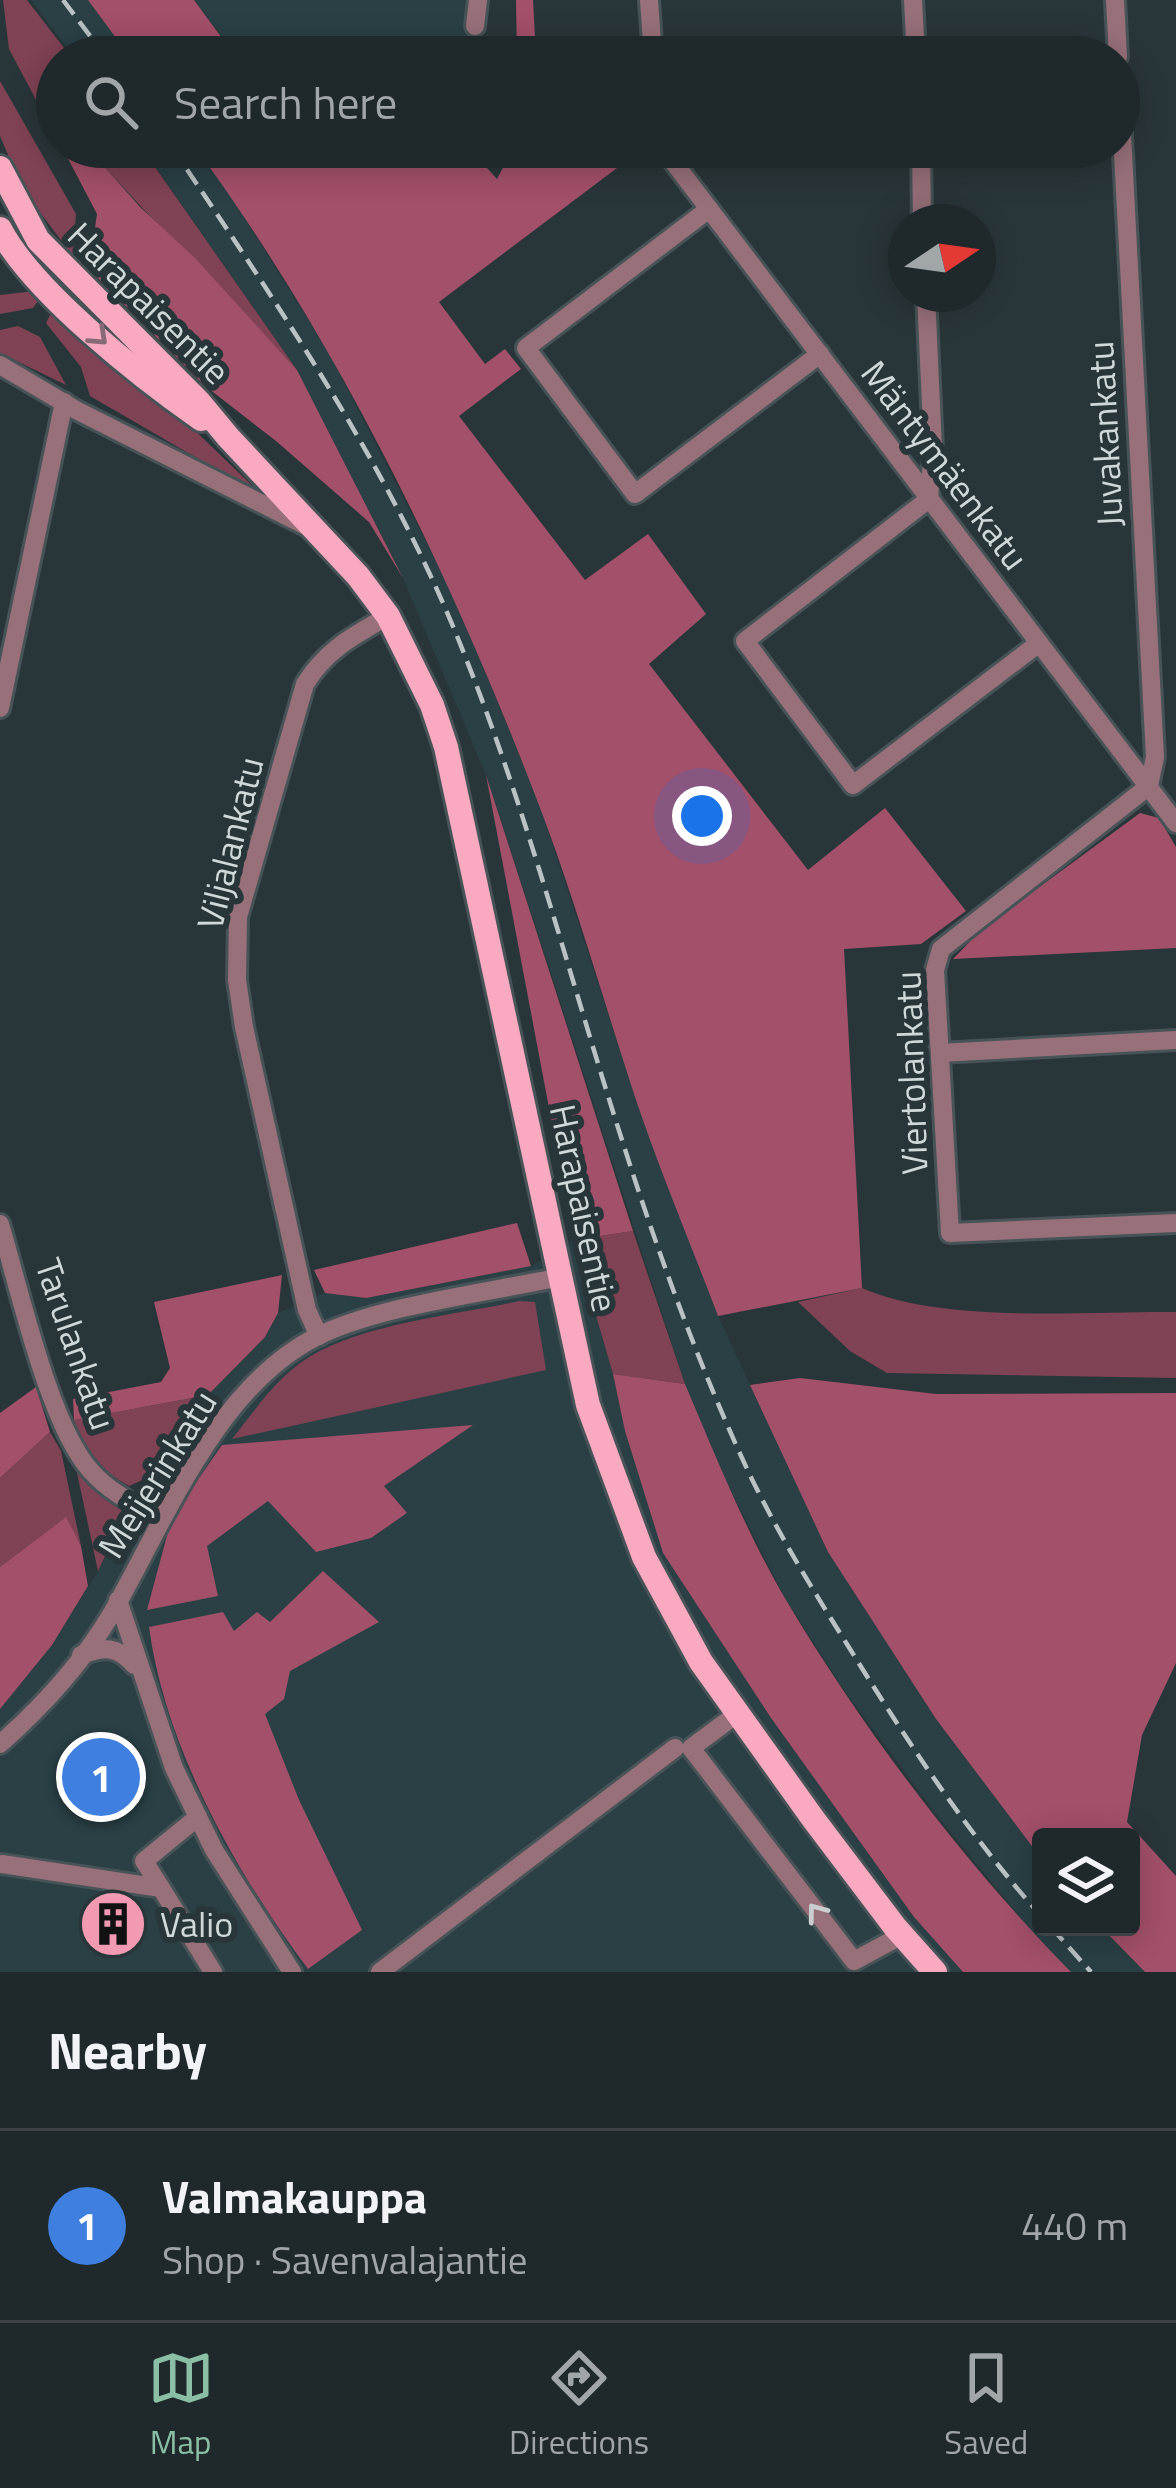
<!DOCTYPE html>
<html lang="en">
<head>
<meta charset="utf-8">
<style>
  :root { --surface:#1f282b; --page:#273033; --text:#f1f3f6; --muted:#a1a6a9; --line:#3c4447; --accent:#8abfa5 }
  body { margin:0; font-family:"Titillium Web",sans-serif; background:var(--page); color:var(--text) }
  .controls { position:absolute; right:36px; bottom:36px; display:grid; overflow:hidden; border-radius:12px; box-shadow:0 6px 30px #0003 }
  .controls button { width:108px; height:108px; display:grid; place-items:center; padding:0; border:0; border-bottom:3px solid var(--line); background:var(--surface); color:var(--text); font:60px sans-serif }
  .compass { position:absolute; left:888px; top:204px; width:108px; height:108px; border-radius:50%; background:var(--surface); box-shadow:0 6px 30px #0003; rotate:77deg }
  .you { position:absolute; left:702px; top:816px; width:42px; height:42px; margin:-30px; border:9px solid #fff; border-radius:50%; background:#1a73e8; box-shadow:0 0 0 18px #1a73e833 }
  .badge { display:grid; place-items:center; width:78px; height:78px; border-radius:50%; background:var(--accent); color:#fff; font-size:39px; font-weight:700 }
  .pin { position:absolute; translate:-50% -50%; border:6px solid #fff; box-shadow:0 3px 12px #0006 }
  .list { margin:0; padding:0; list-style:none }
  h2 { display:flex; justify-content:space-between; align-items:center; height:156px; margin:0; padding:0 48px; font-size:51px }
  h2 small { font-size:39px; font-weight:400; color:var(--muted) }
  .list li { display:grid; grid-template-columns:78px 1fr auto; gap:36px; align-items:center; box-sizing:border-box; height:192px; padding:0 48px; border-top:3px solid var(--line) }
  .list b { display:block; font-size:45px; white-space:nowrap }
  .list p { margin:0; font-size:39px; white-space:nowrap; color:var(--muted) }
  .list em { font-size:39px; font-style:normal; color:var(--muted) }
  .icon { flex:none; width:66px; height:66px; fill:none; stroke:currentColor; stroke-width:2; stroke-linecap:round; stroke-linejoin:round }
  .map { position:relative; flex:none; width:1176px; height:1972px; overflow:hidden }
  .search { position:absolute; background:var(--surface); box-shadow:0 6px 30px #0003; left:36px; right:36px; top:36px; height:132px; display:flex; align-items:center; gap:30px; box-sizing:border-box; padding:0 42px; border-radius:66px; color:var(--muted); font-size:45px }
  .sheet { height:348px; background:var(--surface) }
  nav { display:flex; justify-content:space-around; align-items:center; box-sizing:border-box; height:168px; border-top:3px solid var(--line); background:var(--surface); font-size:33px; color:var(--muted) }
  nav a { display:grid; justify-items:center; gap:6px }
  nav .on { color:var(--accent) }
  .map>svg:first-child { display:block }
  .built { fill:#2a4045 }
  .green { fill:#804255 }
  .forest { fill:#a3506a }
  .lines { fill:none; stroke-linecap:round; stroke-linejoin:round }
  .minor-casing { stroke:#475356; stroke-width:24 }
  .major-casing { stroke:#475356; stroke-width:30 }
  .minor { stroke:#97707a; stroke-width:18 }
  .major { stroke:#f9aac0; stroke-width:24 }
  .rail { stroke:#b9c2c4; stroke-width:4.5; stroke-dasharray:18 9; stroke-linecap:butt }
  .oneway { stroke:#876a76 }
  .oneway2 { stroke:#caced0 }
  .labels { text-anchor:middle; stroke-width:12; stroke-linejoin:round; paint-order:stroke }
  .street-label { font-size:36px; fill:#d0d9da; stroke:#293639 }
  .poi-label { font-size:36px; fill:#d0d9da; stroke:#293639; text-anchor:start }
</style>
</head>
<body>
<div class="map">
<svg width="1176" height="1972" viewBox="0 0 1176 1972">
  <rect width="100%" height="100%" fill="#293639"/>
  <g class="built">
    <polygon points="31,0 88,0 130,57 74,57"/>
    <polygon points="195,0 481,0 484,57 237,57"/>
    <polygon points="142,147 195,147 228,192 329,353 454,596 539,803 636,1099 718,1316 828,1552 936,1719 1041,1858 1041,1927 1101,1927 1145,1972 1071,1972 1033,1933 935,1813 846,1693 785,1598 725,1479 685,1384 486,775 403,578 297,370"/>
    <polygon points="574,1240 613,1374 625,1431 663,1553 771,1718 914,1917 963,1972 0,1972 0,1709 52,1645 98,1571 147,1478 208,1395 265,1337 278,1313 325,1293 366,1298 531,1266"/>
  </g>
  <g class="green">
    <polygon points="3,0 27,0 71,57 57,57 57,139 9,49"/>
    <polygon points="0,81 76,214 73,256 23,190 0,136"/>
    <path d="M 87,147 L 141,147 L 297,370 C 228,294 154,224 87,147 Z"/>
    <polygon points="34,291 41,297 33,308 0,314 0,295"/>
    <polygon points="54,307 186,422 264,497 90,396 81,367 46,323"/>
    <polygon points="18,326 40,337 66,385 0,353 0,330"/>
    <polygon points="633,1231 685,1384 613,1374 574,1240"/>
    <path d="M 862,1288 C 944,1324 1085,1311 1176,1312 L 1176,1378 L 887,1373 L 850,1351 L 798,1302 Z"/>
    <path d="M 519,1301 L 535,1302 L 546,1370 L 232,1439 C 255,1410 277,1377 309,1357 C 365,1323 455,1315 519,1301 Z"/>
    <path d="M 208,1395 L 147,1478 L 129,1486 C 100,1470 86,1451 74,1420 Z"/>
    <polygon points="50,1432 61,1451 81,1546 65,1518 0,1567 0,1478"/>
    <path d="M 76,1468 C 90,1483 117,1498 125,1514 L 98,1571 Z"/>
  </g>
  <g class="forest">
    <polygon points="88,0 194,0 236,57 130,57"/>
    <polygon points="516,0 533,0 536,57 517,57"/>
    <polygon points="62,147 87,147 140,207 194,257 297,370 403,578 369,522 276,441 204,385 89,269 97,214"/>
    <path d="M 195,147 L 301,147 L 315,166 L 477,157 L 497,179 L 514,147 L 645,147 L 439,302 L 485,364 L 505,349 L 521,369 L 459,416 L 585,580 L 648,534 L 706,614 L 649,664 L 808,870 L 885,808 L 966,911 L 921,944 L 844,949 L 862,1288 L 718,1316 C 690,1242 659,1169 634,1094 C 602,996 574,896 537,800 C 449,571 340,345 195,147 Z"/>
    <polygon points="486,775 633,1231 574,1240"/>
    <polygon points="1140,813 1159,818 1176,847 1176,948 953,959 981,930"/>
    <polygon points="517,1223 531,1266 366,1298 325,1293 314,1270"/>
    <polygon points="282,1275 278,1313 265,1337 208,1395 74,1420 73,1399 161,1382 170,1368 154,1302"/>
    <path d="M 613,1374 L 685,1384 C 716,1457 746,1532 786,1600 C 864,1731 965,1864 1071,1972 L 963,1972 L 914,1917 L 771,1718 L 663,1553 L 625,1431 Z"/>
    <polygon points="800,1378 936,1394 1176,1393 1176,1663 1142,1735 1127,1822 1176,1876 1176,1972 1145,1972 1101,1927 1131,1927 1131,1837 1041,1837 1041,1858 936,1719 828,1552 750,1385"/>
    <polygon points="36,1387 50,1432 0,1478 0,1413"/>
    <polygon points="473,1425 384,1486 407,1513 371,1538 316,1552 268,1501 207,1546 218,1596 147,1610 172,1517 222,1445"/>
    <polygon points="66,1517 81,1546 88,1586 52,1645 0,1709 0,1567"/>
    <path d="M 323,1571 L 379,1622 L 290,1671 L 284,1699 L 265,1714 L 299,1800 L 362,1930 L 308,1969 C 236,1873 165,1747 149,1627 L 223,1612 L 234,1631 L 257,1612 L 270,1622 Z"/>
  </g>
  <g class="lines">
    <defs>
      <g id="minor">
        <polyline points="649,0 653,57"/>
        <polyline points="913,0 916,57"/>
        <polyline points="1115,0 1118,57"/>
        <polyline points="475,26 478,0"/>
        <polyline points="1119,78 1155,757 1149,786 941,949 935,970 950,1233 1176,1223"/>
        <polyline points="662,147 1176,823"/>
        <polyline points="921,147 922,222"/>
        <polyline points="709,209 526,348 635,494 820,354"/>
        <polyline points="926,294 933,449 929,499 745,641 853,785 1039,643"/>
        <polyline points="0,365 76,410 304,525"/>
        <polyline points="0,708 64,402"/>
        <polyline points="940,1053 1176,1040"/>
        <path d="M 0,1224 C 19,1287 49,1425 91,1471 C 109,1492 136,1505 160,1518"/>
        <path d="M 319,1336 L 307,1310 L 244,1027 L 237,980 L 238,917 L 305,684 C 326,650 353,636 388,616"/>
        <polyline points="118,1600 174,1768 214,1850 292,1972"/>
        <path d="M 81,1655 C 104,1647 117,1645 134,1665"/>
        <polyline points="738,1713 691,1748 854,1961 902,1935"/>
        <path d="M 0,1744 C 42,1707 83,1662 112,1613 C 165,1521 215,1390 314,1338 C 376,1306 490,1292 561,1277"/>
        <polyline points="2,1864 161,1888 213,1972"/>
        <polyline points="161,1888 144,1861 198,1817"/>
        <polyline points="380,1972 675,1748"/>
      </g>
      <g id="major">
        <polyline points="0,168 38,240 199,402 228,437 358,576 388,616 432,705 446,747 588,1405 644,1557 701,1662 814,1820 895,1927 935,1972"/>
        <path d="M 0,229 C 33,292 141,377 201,419"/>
      </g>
    </defs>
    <use href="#minor" class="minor-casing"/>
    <use href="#major" class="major-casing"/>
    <use href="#minor" class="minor"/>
    <use href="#major" class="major"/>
    <g class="rail">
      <polyline points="63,0 106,57"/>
      <path d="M 172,147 C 281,310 393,472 465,656 C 528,814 570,979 622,1140 C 656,1247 695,1355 742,1458 C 772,1524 811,1587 850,1649 C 907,1741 968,1834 1041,1916"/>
      <polyline points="1051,1927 1091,1972"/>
    </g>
  </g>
  <defs><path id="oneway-chevron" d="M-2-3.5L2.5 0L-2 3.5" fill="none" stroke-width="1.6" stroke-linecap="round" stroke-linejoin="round" transform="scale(3)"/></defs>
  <use class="oneway" href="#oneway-chevron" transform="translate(99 337) rotate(43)"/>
  <use class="oneway2" href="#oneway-chevron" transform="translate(816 1912) rotate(-127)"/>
  <defs>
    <symbol id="building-disc" viewBox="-11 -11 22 22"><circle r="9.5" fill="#f19ab2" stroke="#293639"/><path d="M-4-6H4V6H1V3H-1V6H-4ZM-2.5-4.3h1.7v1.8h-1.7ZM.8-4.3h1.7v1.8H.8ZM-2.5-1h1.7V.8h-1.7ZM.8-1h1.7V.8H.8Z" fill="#111"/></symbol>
  </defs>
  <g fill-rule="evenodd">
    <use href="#building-disc" x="75" y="1886" width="76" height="76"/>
  </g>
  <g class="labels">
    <g class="street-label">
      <text transform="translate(149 303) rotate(45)" y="13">Harapaisentie</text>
      <text transform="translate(1105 434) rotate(-93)" y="13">Juvakankatu</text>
      <text transform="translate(945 465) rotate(53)" y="13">Mäntymäenkatu</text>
      <text transform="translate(230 843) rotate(-76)" y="13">Viljalankatu</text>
      <text transform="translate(911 1073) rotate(-92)" y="13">Viertolankatu</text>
      <text transform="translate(584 1208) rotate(78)" y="13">Harapaisentie</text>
      <text transform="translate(76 1344) rotate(71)" y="13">Tarulankatu</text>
      <text transform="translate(157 1474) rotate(-58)" y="13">Meijerinkatu</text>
    </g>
    <g class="poi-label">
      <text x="160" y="1937">Valio</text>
    </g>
  </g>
</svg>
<div class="controls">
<button><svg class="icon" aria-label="layers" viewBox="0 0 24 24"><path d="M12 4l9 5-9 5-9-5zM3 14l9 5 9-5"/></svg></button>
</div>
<svg class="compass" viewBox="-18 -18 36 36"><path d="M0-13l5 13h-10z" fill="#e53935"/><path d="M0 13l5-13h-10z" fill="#a1a6a9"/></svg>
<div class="you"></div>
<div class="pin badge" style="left:101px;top:1777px;background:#3f7fe0">1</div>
<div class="search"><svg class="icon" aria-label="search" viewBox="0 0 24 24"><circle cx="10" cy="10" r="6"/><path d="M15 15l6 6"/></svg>Search here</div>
</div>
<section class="sheet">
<h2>Nearby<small></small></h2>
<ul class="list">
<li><span class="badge" style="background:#3f7fe0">1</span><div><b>Valmakauppa</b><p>Shop · Savenvalajantie</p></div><em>440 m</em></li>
</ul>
</section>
<nav>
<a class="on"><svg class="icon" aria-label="map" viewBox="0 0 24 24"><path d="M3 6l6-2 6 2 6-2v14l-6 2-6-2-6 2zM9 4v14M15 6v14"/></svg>Map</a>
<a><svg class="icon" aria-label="directions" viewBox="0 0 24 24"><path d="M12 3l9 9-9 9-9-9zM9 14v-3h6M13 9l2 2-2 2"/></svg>Directions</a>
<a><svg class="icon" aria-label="saved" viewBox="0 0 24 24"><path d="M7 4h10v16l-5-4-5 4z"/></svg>Saved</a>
</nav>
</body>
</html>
